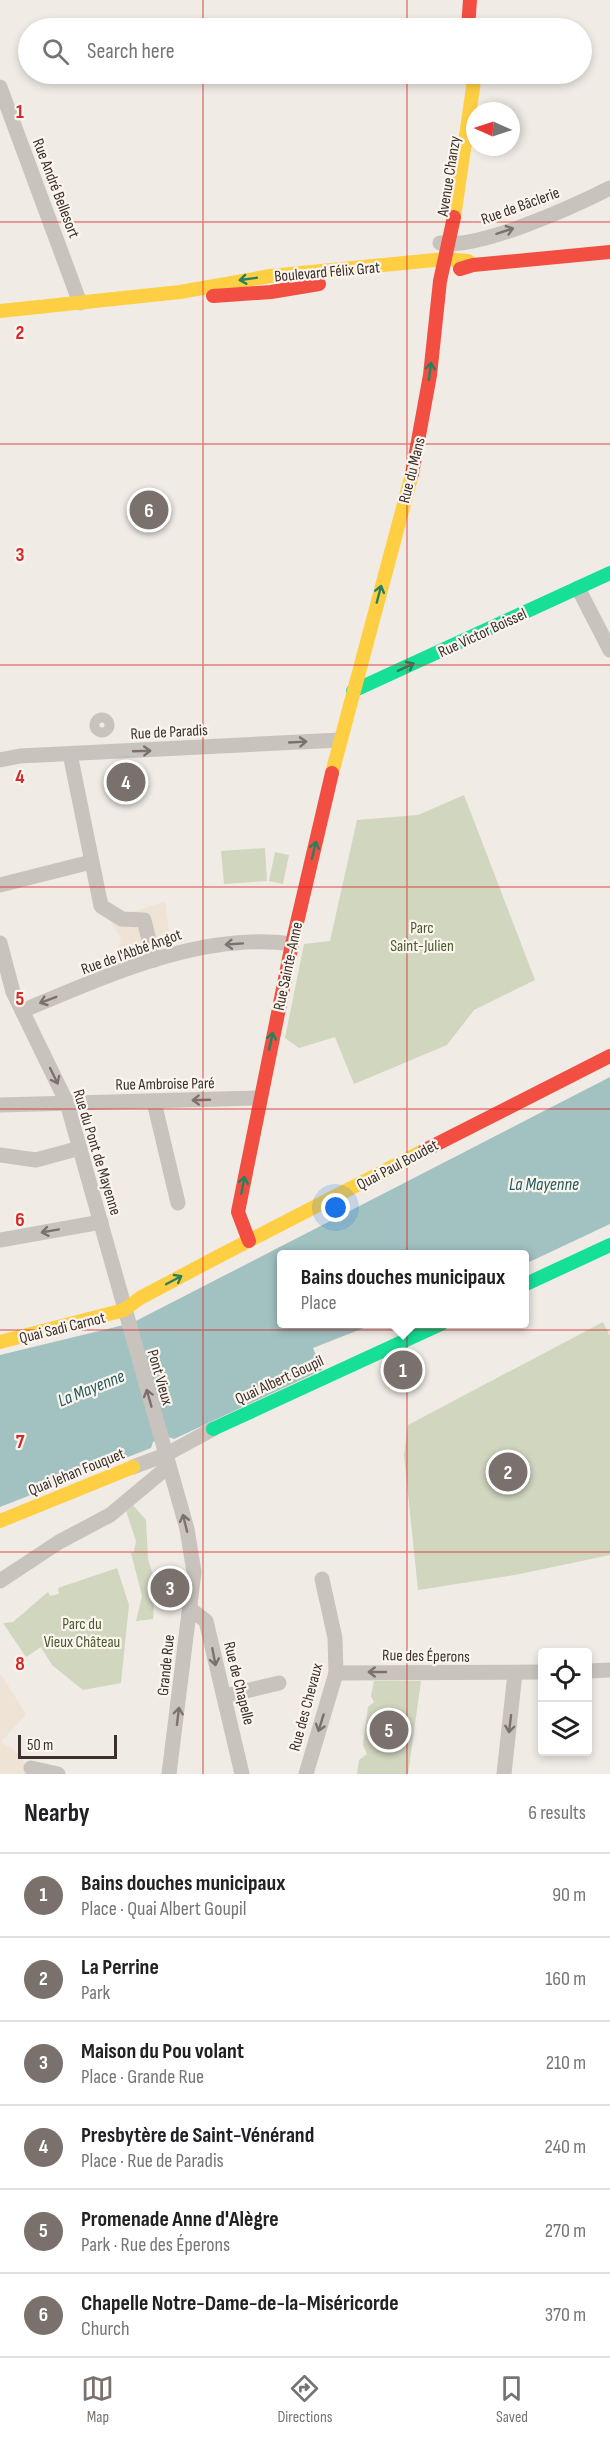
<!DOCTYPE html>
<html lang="en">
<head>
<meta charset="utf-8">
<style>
  :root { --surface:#fff; --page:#f2f2f2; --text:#202124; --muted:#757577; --line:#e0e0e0; --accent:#7a716c }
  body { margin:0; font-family:"Sofia Sans Condensed",sans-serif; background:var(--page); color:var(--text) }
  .controls { position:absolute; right:18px; bottom:18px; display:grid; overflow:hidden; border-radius:6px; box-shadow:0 3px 9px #0003 }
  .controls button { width:54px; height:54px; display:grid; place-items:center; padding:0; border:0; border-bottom:2px solid var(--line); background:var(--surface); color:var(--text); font:30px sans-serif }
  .compass { position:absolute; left:466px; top:102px; width:54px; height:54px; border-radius:50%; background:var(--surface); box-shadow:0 3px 9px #0003; rotate:273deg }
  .scale { position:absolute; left:18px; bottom:15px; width:99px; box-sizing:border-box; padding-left:6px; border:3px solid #3b302b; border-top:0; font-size:16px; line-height:21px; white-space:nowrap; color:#3b302b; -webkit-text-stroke:4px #fbf5ee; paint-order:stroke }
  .you { position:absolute; left:336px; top:1208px; width:21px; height:21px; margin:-15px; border:4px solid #fff; border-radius:50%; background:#1a73e8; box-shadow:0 0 0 9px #1a73e833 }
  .badge { display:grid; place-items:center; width:39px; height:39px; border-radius:50%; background:var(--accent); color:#fff; font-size:20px; font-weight:700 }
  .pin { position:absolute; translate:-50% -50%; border:3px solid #fff; box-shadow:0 2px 6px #0006 }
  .popup { position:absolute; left:277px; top:1250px; width:252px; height:78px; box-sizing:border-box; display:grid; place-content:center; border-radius:6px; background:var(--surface); filter:drop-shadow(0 2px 4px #0005); font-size:20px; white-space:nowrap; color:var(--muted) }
  .popup b { font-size:22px; color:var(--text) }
  .popup::after { content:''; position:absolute; left:50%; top:100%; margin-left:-12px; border:12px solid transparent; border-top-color:var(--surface) }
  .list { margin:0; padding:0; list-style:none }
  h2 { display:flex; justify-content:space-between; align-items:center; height:78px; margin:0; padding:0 24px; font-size:26px }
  h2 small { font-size:20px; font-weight:400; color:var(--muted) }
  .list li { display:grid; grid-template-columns:39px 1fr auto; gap:18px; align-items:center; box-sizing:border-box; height:84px; padding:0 24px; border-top:2px solid var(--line) }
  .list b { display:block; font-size:22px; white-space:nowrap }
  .list p { margin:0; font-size:20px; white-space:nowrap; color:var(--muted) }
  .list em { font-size:20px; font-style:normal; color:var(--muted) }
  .icon { flex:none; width:33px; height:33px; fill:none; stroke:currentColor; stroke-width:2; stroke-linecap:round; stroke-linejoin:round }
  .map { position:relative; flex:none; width:610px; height:1774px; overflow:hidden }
  .search { position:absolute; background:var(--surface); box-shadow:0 3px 9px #0003; left:18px; right:18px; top:18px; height:66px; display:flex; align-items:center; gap:15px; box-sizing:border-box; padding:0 21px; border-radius:33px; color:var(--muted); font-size:22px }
  .sheet { height:582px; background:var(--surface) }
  nav { display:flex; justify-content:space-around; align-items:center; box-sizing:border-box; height:84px; border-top:2px solid var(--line); background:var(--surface); font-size:16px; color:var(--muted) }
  nav a { display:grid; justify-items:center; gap:3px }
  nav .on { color:var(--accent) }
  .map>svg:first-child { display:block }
  .green { fill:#d1d6bf }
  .plaza { fill:#eee3d5 }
  .water { fill:#a1c2c1 }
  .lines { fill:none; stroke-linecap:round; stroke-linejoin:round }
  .street { stroke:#c9c3be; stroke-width:15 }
  .fast { stroke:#16e098; stroke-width:14 }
  .slow { stroke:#ffcf43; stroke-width:14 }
  .jam { stroke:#f24e42; stroke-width:14 }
  .oneway { stroke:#7b726d }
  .oneway2 { stroke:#2a7f5c }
  .grid { fill:none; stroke:#d62828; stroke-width:1.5; stroke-opacity:0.55 }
  .labels { text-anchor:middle; stroke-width:4.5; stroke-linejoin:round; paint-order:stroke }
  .street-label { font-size:16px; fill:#3b302b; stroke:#fbf5ee }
  .park-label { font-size:16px; fill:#4a5a2e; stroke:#fbf5ee }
  .water-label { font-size:18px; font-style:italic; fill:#1f5a5e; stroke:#fbf5ee }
  .grid-label { font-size:20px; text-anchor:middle; font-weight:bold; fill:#d62828; stroke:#fbf5ee; stroke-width:4.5; stroke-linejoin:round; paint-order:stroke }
</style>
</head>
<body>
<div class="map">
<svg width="610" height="1774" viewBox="0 0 610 1774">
  <rect width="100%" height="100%" fill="#f0ebe5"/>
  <g class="green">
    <polygon points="464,795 535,980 474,1010 447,1045 354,1084 335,1037 299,1048 285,1038 304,944 330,941 357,820 418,815"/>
    <polygon points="265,848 267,881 224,884 221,851"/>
    <polygon points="275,852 289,855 283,884 269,881"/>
    <polygon points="603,1322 610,1336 610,1555 515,1575 418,1590 404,1455 408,1425"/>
    <polygon points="133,1505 146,1520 148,1559 156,1584 153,1619 136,1621 142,1596 131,1553 134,1552 136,1541 126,1511"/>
    <polygon points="117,1568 129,1605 121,1683 83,1690 52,1665 41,1647 26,1657 3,1623 13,1622 48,1592 50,1596 59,1594 58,1588"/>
    <polygon points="374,1681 421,1681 408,1774 357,1774 359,1760 367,1754 363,1745 368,1707 374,1702 371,1696"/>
  </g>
  <g class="plaza">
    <polygon points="165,902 172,955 113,969 121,938 108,919"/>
    <polygon points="0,1673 26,1714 1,1742 13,1749 35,1774 0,1774"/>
  </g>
  <polygon class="water" points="610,1077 610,1224 525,1264 524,1254 282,1254 282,1324 374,1324 313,1348 322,1370 174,1439 165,1436 153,1442 151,1448 0,1507 0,1355 132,1323"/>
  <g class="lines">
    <g class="street">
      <polyline points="0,87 80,303"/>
      <path d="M 440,243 C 479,250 574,206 610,188"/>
      <polyline points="578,588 610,650"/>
      <circle cx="102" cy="725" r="5"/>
      <polyline points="70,754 101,906 122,919 144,920 154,960"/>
      <polyline points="0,760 20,756 340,740"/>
      <polyline points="0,885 91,862"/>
      <polyline points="0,943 13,992 67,1103 187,1529 194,1572 169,1774"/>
      <path d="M 22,1011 C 104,977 202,931 292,944"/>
      <polyline points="154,1102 178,1203"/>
      <polyline points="0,1105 259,1098"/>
      <polyline points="0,1155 36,1160 80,1148"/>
      <polyline points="0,1240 101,1222"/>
      <polyline points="133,1467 165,1455 213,1429"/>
      <polyline points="0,1581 59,1542 110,1515 164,1470 165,1455"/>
      <polyline points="190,1609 206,1621 242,1774"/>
      <polyline points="588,1671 610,1670"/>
      <polyline points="336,1673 542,1672"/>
      <polyline points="225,1696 279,1683"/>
      <polyline points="31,1768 58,1774"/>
      <polyline points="306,1774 336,1673 335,1638 322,1579"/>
      <polyline points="504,1774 515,1673"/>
    </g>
    <g class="fast">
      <polyline points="353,691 610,573"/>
      <polyline points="524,1285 610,1245"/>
      <polyline points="213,1429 441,1324"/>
    </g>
    <g class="slow">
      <polyline points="454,217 475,74"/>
      <polyline points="0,311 180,292 270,276 445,259 468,261 473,265"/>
      <polyline points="332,773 412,474"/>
      <polyline points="0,1342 124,1310 140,1298 223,1254 425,1150"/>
      <polyline points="0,1521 133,1467"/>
    </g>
    <g class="jam">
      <polyline points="468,28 470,0"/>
      <polyline points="460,269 473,265 610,252"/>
      <polyline points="213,296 271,292 319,284"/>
      <polyline points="412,474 430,375 440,281 454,217"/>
      <polyline points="425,1150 610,1056"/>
      <polyline points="249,1241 238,1212 292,944 332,773"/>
    </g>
  </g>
  <defs><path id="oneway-shaft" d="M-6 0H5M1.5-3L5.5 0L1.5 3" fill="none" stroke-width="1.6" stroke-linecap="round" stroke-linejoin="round" transform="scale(1.5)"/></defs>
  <g class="oneway">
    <use href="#oneway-shaft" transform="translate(505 231) rotate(-18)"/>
    <use href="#oneway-shaft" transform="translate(298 742) rotate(-3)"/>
    <use href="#oneway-shaft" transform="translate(142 751) rotate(-2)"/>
    <use href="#oneway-shaft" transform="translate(234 944) rotate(176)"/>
    <use href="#oneway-shaft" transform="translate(48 1000) rotate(159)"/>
    <use href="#oneway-shaft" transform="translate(54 1076) rotate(64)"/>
    <use href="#oneway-shaft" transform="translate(201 1100) rotate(178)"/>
    <use href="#oneway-shaft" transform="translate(50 1231) rotate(170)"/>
    <use href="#oneway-shaft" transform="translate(149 1398) rotate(-106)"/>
    <use href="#oneway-shaft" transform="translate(185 1523) rotate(-104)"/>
    <use href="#oneway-shaft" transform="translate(214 1657) rotate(79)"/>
    <use href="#oneway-shaft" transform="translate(377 1672) rotate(180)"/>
    <use href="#oneway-shaft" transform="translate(178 1716) rotate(-83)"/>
    <use href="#oneway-shaft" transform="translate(321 1723) rotate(107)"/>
    <use href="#oneway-shaft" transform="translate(510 1724) rotate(97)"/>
  </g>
  <g class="oneway2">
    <use href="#oneway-shaft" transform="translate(248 279) rotate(172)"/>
    <use href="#oneway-shaft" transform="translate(430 371) rotate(-83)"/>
    <use href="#oneway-shaft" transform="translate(379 594) rotate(-75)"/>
    <use href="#oneway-shaft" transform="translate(406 667) rotate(-25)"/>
    <use href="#oneway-shaft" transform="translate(314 850) rotate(-77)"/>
    <use href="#oneway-shaft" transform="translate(271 1041) rotate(-78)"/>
    <use href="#oneway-shaft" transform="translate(243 1185) rotate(-79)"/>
    <use href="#oneway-shaft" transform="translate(174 1280) rotate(-28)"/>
  </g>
  <path class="grid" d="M 203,0 L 203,28M 407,0 L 407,28M 203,74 L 203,1774M 407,74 L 407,1774M 0,222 L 610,222M 0,444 L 610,444M 0,665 L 610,665M 0,887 L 610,887M 0,1109 L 610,1109M 0,1330 L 610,1330M 0,1552 L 610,1552"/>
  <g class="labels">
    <g class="street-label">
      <text transform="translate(448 176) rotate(-81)" y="6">Avenue Chanzy</text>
      <text transform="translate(57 188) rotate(69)" y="6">Rue André Bellesort</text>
      <text transform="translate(520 205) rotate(-20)" y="6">Rue de Bâclerie</text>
      <text transform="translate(327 271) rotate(-5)" y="6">Boulevard Félix Grat</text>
      <text transform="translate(411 470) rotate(-76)" y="6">Rue du Mans</text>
      <text transform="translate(482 632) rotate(-25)" y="6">Rue Victor Boissel</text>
      <text transform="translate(169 731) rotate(-3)" y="6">Rue de Paradis</text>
      <text transform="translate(131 951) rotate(-20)" y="6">Rue de l'Abbé Angot</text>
      <text transform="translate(287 966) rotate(-78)" y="6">Rue Sainte-Anne</text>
      <text transform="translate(165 1083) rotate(-1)" y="6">Rue Ambroise Paré</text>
      <text transform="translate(98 1152) rotate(73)" y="6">Rue du Pont de Mayenne</text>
      <text transform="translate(397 1164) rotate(-28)" y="6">Quai Paul Boudet</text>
      <text transform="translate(62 1327) rotate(-14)" y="6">Quai Sadi Carnot</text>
      <text transform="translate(161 1377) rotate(74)" y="6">Pont Vieux</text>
      <text transform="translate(279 1379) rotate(-25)" y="6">Quai Albert Goupil</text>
      <text transform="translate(76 1471) rotate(-22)" y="6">Quai Jehan Fouquet</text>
      <text transform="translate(426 1655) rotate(1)" y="6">Rue des Éperons</text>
      <text transform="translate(165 1665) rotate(-84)" y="6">Grande Rue</text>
      <text transform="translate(240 1683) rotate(76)" y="6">Rue de Chapelle</text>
      <text transform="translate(305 1707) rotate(-75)" y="6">Rue des Chevaux</text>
    </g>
    <g class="park-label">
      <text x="422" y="933">Parc<tspan x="422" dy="18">Saint-Julien</tspan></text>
      <text x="82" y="1629">Parc du<tspan x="82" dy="18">Vieux Château</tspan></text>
    </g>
    <g class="water-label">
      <text x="544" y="1190">La Mayenne</text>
      <text transform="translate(91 1388) rotate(-22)" y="6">La Mayenne</text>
    </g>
  </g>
  <g class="grid-label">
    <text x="20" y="118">1</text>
    <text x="20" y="339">2</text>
    <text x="20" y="561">3</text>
    <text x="20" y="783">4</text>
    <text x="20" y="1005">5</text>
    <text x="20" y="1226">6</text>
    <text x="20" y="1448">7</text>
    <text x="20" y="1670">8</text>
  </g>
</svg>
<div class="controls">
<button><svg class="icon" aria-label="locate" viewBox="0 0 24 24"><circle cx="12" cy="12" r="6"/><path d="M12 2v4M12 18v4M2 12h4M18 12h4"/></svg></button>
<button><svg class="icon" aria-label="layers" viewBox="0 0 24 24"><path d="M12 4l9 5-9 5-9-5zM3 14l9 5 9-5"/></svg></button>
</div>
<svg class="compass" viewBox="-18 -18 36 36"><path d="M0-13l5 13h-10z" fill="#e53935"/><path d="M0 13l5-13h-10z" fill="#757577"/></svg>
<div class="scale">50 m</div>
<div class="you"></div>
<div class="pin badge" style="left:403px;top:1370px">1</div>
<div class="popup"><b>Bains douches municipaux</b>Place</div>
<div class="pin badge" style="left:508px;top:1472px">2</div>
<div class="pin badge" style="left:170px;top:1588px">3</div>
<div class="pin badge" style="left:126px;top:782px">4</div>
<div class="pin badge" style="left:389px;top:1730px">5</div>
<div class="pin badge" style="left:149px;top:510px">6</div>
<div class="search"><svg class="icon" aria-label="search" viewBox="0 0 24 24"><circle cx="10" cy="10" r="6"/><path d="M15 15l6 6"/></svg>Search here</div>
</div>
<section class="sheet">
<h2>Nearby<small>6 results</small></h2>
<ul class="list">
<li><span class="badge">1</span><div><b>Bains douches municipaux</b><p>Place · Quai Albert Goupil</p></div><em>90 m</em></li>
<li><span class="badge">2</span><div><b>La Perrine</b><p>Park</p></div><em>160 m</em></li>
<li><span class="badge">3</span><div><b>Maison du Pou volant</b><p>Place · Grande Rue</p></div><em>210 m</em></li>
<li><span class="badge">4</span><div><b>Presbytère de Saint-Vénérand</b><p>Place · Rue de Paradis</p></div><em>240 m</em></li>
<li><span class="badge">5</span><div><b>Promenade Anne d'Alègre</b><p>Park · Rue des Éperons</p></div><em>270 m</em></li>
<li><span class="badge">6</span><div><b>Chapelle Notre-Dame-de-la-Miséricorde</b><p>Church</p></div><em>370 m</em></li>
</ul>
</section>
<nav>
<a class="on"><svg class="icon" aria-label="map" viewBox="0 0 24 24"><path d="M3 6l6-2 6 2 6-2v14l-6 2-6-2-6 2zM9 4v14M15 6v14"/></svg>Map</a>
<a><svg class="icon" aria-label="directions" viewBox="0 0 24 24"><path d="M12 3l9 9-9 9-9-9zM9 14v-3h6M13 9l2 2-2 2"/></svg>Directions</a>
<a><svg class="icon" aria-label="saved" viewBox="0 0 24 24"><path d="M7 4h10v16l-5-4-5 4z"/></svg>Saved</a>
</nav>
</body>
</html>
